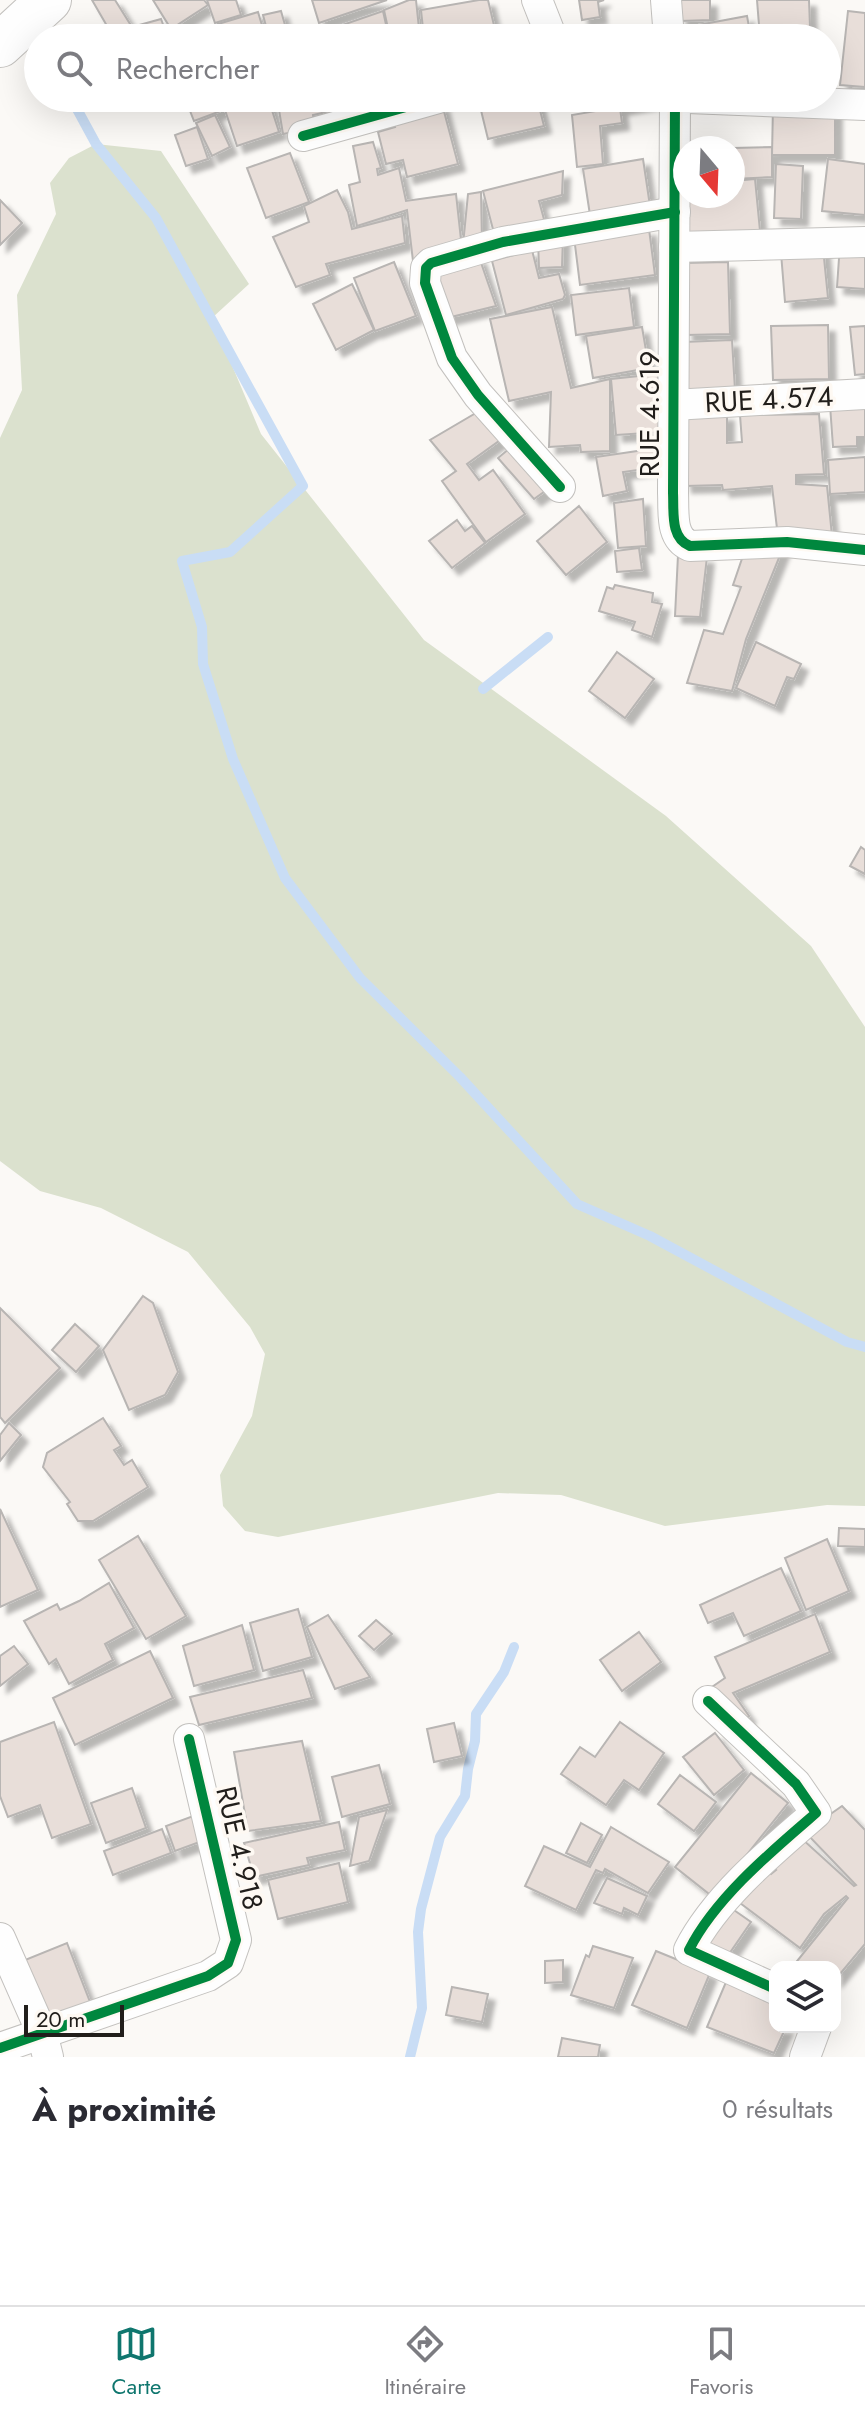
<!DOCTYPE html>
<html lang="fr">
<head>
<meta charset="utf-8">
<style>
  :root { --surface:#fff; --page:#f7f7f7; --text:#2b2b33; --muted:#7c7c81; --line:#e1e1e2; --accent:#0f766e }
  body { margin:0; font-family:Jost,sans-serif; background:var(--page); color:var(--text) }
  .controls { position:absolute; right:24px; bottom:24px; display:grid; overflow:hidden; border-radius:16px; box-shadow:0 8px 32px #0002 }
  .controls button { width:72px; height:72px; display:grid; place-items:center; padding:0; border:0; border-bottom:2px solid var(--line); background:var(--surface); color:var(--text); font:40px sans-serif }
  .compass { position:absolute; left:673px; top:136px; width:72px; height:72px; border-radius:50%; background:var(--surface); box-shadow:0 8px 32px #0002; rotate:161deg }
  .scale { position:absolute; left:24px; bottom:20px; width:100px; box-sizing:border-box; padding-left:8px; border:4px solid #211e1b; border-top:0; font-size:22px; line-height:28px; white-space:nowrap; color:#211e1b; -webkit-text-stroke:6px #fef9f3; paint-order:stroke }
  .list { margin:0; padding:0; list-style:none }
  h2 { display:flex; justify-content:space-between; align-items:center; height:104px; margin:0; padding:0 32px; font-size:34px }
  h2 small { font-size:26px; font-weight:400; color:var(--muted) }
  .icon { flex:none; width:44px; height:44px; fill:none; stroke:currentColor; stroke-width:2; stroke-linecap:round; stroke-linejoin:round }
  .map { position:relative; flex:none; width:865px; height:2057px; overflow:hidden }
  .search { position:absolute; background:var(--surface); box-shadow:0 8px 32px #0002; left:24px; right:24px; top:24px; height:88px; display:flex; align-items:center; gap:20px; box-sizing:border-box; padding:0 28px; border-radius:44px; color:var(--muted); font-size:30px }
  .sheet { height:248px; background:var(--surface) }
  nav { display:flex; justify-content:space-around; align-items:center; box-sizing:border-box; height:112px; border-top:2px solid var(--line); background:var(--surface); font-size:22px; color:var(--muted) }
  nav a { display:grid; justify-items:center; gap:4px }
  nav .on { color:var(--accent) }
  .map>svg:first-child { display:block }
  .green { fill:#dbe1ce }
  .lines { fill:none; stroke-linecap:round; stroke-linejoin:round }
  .stream { stroke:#c9ddf5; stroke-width:10 }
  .building { fill:#e8ded9; stroke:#b8b5b3; stroke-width:2; filter:url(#shadow) }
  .street-casing { stroke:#c3c1be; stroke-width:32 }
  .secondary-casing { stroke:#c3c1be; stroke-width:46 }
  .street { stroke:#fefefe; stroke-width:30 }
  .secondary { stroke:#fefefe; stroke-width:44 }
  .cycleway-casing { stroke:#fef9f3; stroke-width:15 }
  .cycleway { stroke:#00873e; stroke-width:10 }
  .labels { text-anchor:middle; stroke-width:7; stroke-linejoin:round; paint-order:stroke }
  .street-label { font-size:28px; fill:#211e1b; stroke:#fef9f3 }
</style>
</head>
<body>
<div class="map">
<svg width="865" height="2057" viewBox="0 0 865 2057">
  <defs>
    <filter id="shadow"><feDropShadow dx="7" dy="7" stdDeviation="2" flood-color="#0004"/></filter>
  </defs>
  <rect width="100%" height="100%" fill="#fbf9f6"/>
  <polygon class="green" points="96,144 161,151 249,284 212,318 261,434 424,640 666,816 811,946 865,1027 865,1506 827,1505 665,1526 561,1495 498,1493 278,1537 245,1531 223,1506 220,1475 252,1416 265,1354 250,1327 188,1252 101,1208 40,1191 0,1161 0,438 22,390 17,295 56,214 50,183 69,158"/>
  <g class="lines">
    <g class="stream">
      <polyline points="71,98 96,144 156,218 303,486 230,552 182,561 202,627 203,664 233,759 285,878 360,978 460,1077 577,1204 650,1236 847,1342 865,1347"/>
      <polyline points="483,689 548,637"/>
      <polyline points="410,2057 422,2008 418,1932 421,1909 440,1837 465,1796 468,1769 475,1741 476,1714 504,1672 514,1647"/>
    </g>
  </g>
  <g class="building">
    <polygon points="92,0 115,0 132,27 161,19 168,38 114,38"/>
    <polygon points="153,0 204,0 208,5 171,29"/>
    <polygon points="207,0 236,0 241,15 215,23"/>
    <polygon points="312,0 387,0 319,23"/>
    <polygon points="409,0 416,0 420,38 390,38 384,10"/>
    <polygon points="479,0 488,0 497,38 424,38 421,10"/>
    <polygon points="579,0 604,0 598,2 600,17 582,20"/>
    <polygon points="679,0 710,0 710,20 680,21"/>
    <polygon points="757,0 809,0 810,27 776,38 760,38"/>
    <polygon points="281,11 285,25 267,30 263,15"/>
    <polygon points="383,11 389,38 324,38 322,32"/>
    <polygon points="848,11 865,13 865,87 840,85"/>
    <polygon points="258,12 264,32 243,38 223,38 218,24"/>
    <polygon points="747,16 751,38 684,38 682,28"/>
    <polygon points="185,98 235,98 237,105 194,121"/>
    <polygon points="261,98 268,98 279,132 237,146 225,110"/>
    <polygon points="277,98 319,98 322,113 313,115 315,128 283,134"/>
    <polygon points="478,98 537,98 544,126 488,139"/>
    <polygon points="600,98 651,98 652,102 620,108 622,123 600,126 603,164 577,167 572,115 602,110"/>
    <polygon points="442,104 458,164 407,177 403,160 386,164 378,132 395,127 392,117"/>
    <polygon points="773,106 835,107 835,155 772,155"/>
    <polygon points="215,115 230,147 212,156 196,123"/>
    <polygon points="197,127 208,159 186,166 175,135"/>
    <polygon points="373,142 381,168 377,169 378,175 399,168 406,201 456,194 462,249 413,261 407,210 357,226 349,185 360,182 353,146"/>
    <polygon points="772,147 772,177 733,179 733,148"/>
    <polygon points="290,153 309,202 266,218 247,168"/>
    <polygon points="643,159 650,206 590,215 583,169"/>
    <polygon points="828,159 865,164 865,215 822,211"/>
    <polygon points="776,164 803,166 801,219 774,218"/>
    <polygon points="563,171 562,195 539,201 545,223 495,237 483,191"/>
    <polygon points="755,179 760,231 686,238 685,196 733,196 733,181"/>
    <polygon points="337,190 348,212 352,229 402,216 405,243 326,264 330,275 296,287 273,237 309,222 304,206"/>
    <polygon points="481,192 482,241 463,245 468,194"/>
    <polygon points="0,200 22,223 0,245"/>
    <polygon points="649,229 655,275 580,285 574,237"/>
    <polygon points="563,236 562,267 539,268 538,240"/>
    <polygon points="840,244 865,246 865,289 837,287"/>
    <polygon points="823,248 828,298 785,302 781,253"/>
    <polygon points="532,250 539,278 559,274 565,295 563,299 506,315 492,261"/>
    <polygon points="479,257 496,306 447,318 429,270"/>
    <polygon points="394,262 416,316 375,331 354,278"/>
    <polygon points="728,262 730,334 686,335 684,263"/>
    <polygon points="352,284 374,330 336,350 313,304"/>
    <polygon points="629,288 634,327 576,335 571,295"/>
    <polygon points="552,307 571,388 610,379 610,451 581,452 580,445 549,447 551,392 509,401 490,319"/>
    <polygon points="828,325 829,379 773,380 771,326"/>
    <polygon points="865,326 865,374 855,375 850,327"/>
    <polygon points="642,327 649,368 593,378 586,336"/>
    <polygon points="732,340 735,390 686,394 683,342"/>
    <polygon points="658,374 661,432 616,435 611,379"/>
    <polygon points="865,403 865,437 857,437 857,446 833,447 830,405"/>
    <polygon points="481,410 503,438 467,464 479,480 493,470 525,514 486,542 442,481 456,471 430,440"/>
    <polygon points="727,414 727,443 742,442 740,415 819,414 824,474 796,475 796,484 827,486 832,536 778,537 772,486 723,490 722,485 685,486 675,416"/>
    <polygon points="516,443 555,484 534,499 498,458"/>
    <polygon points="658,448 659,467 623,472 627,491 603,496 596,457"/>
    <polygon points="865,457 865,492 830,494 828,460"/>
    <polygon points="643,499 646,546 618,548 614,503"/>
    <polygon points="579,506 607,542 566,575 537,541"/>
    <polygon points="457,520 465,531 472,526 485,543 452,568 429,541"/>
    <polygon points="785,543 746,639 732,691 687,683 704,630 723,634 741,587 733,585 746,547"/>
    <polygon points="639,548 642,570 617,572 615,551"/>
    <polygon points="678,555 707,557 700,617 675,616"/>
    <polygon points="615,585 653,593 652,602 662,604 652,637 632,630 635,622 599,611 607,587 613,589"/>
    <polygon points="756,642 801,664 794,679 787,677 775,706 736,688"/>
    <polygon points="617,652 654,679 625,718 589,691"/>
    <polygon points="861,847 865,850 865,874 850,866"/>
    <polygon points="143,1296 153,1303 178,1372 165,1395 129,1410 103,1350"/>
    <polygon points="0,1308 60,1368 5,1423 0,1417"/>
    <polygon points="75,1324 99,1346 76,1372 52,1350"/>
    <polygon points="103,1418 121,1446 114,1450 124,1465 132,1460 148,1487 93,1521 78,1521 67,1504 70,1502 43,1467 47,1453"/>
    <polygon points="9,1423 21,1435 0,1461 0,1435"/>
    <polygon points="0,1509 38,1590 0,1607"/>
    <polygon points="839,1528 865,1529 865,1547 838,1546"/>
    <polygon points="138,1536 186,1616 146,1639 99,1560"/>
    <polygon points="827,1539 849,1591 806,1610 785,1558"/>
    <polygon points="781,1568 801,1611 744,1636 733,1613 708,1623 700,1605"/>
    <polygon points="109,1583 134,1628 105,1644 113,1660 69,1684 56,1659 49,1664 24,1621 57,1604 60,1610 79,1601"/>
    <polygon points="298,1609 312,1657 263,1671 250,1623"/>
    <polygon points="815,1614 830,1652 733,1693 749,1716 737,1726 709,1689 725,1678 715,1657"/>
    <polygon points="328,1615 370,1677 335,1689 307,1627"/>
    <polygon points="376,1620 392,1634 374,1650 359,1636"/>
    <polygon points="242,1625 254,1670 194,1686 183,1646"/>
    <polygon points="639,1632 661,1662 622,1691 600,1660"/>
    <polygon points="14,1646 28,1664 0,1686 0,1656"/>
    <polygon points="150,1651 173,1698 75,1745 53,1698"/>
    <polygon points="303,1670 312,1698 199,1725 190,1697"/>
    <polygon points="54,1722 91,1824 52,1838 40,1805 8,1817 0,1796 0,1742"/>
    <polygon points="620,1722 664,1753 639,1790 624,1780 606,1805 561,1774 580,1747 595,1757"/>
    <polygon points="454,1723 462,1756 434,1762 427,1729"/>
    <polygon points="715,1733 744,1770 714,1795 683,1757"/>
    <polygon points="302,1741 321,1821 248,1831 234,1752"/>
    <polygon points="379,1765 390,1804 342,1817 332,1777"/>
    <polygon points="751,1773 788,1803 713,1897 675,1867"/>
    <polygon points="680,1775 716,1802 694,1831 658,1804"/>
    <polygon points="132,1788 146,1828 106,1843 91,1803"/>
    <polygon points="842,1806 865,1830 865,1944 835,1980 835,1967 793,1966 848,1898 846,1896 824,1914 800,1948 740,1903 762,1868 771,1874 776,1870 770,1865 800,1837 854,1886 856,1885 805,1832"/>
    <polygon points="387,1810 369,1861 350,1866 359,1817"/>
    <polygon points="196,1815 205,1840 175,1851 166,1826"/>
    <polygon points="339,1822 345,1850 307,1858 309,1865 254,1877 244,1843"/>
    <polygon points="581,1823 602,1835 587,1863 566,1853"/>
    <polygon points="611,1827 669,1862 648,1893 605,1869 603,1873 596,1870 576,1910 525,1886 544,1846 590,1867"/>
    <polygon points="162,1829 171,1853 113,1875 104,1851"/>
    <polygon points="339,1863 348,1902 278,1919 268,1880"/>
    <polygon points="607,1878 647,1896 638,1915 624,1908 622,1914 594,1903"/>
    <polygon points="731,1908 751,1922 729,1954 707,1944"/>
    <polygon points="67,1943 90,2002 49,2019 25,1960"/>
    <polygon points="593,1946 633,1958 614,2008 571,1995 586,1955 589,1957"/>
    <polygon points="656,1951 710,1973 687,2028 632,2005"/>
    <polygon points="563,1960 563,1982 545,1983 545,1961"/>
    <polygon points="726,1982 775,2002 775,2027 786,2027 774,2053 707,2027"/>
    <polygon points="452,1987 488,1994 482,2022 446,2015"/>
    <polygon points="562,2038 600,2045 598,2057 558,2057"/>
  </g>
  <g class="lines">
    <defs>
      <g id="street">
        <polyline points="537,0 552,38"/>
        <polyline points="666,0 669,38"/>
        <path d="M 675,98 L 673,493 C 674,512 670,538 690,546 L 787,542 L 865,550"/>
        <polyline points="688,98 865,105"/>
        <polyline points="303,136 438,98"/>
        <polyline points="674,247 865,242"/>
        <polyline points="673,405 865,394"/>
        <polyline points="560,487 478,395 452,358 425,283 426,268 431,263 503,242 675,212"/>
        <path d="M 708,1701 L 796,1784 L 816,1813 C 773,1850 715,1898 689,1950 L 775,1989"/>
        <polyline points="0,1938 42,2033 48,2057"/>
        <polyline points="0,2048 208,1976 228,1963 236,1940 189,1739"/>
        <polyline points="805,2057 816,2027"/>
      </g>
      <polyline id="secondary" points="0,45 49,0"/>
    </defs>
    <use href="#street" class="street-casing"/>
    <use href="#secondary" class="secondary-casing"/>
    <use href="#street" class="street"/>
    <use href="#secondary" class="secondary"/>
    <defs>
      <g id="cycleway">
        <path d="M 675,98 L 673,493 C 674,512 670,538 690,546 L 787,542 L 865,550"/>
        <polyline points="303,136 438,98"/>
        <polyline points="560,487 478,395 452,358 425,283 426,268 431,263 503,242 675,212"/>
        <path d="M 708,1701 L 796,1784 L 816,1813 C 773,1850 715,1898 689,1950 L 775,1989"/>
        <polyline points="0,2048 208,1976 228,1963 236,1940 189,1739"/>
      </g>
    </defs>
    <use href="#cycleway" class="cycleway-casing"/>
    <use href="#cycleway" class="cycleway"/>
  </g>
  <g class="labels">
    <g class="street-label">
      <text transform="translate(769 399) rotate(-3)" y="10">RUE 4.574</text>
      <text transform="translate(649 414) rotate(-90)" y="10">RUE 4.619</text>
      <text transform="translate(240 1848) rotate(77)" y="10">RUE 4.918</text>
    </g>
  </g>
</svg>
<div class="controls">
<button><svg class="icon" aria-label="layers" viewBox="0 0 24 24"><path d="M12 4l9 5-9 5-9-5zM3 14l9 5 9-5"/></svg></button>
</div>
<svg class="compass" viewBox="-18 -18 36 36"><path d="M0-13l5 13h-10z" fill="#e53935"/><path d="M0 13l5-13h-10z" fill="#7c7c81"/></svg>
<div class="scale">20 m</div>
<div class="search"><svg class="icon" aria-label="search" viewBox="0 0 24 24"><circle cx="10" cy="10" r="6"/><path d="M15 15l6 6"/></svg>Rechercher</div>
</div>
<section class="sheet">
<h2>À proximité<small>0 résultats</small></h2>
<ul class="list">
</ul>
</section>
<nav>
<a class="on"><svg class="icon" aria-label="map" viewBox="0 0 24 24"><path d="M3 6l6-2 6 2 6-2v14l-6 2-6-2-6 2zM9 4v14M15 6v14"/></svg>Carte</a>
<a><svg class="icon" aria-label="directions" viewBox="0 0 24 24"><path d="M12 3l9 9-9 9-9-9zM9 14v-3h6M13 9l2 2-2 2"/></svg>Itinéraire</a>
<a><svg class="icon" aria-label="saved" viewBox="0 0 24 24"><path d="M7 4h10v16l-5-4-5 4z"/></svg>Favoris</a>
</nav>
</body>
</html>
